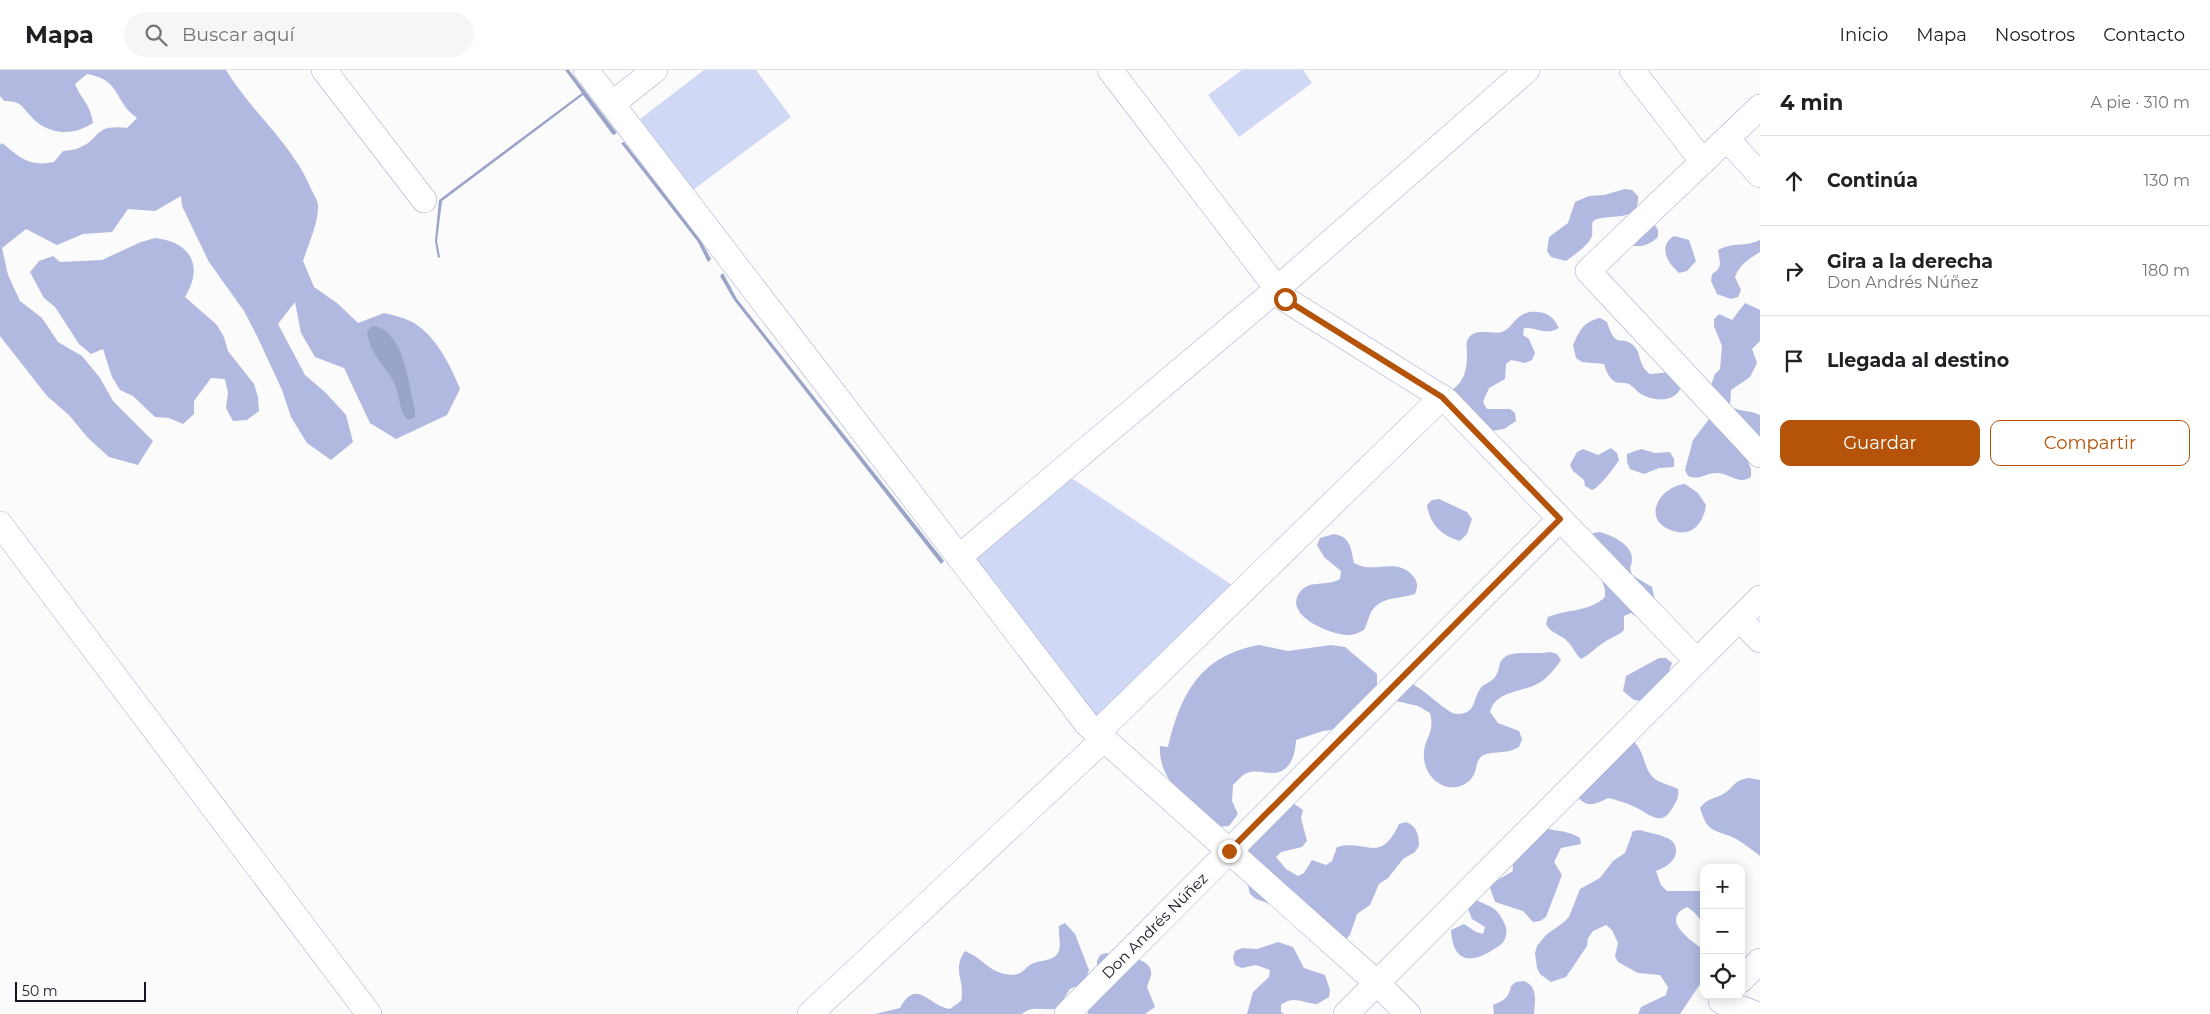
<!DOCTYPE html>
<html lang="es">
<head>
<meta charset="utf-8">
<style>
  :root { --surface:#fff; --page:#f6f6f6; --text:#202124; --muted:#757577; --line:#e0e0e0; --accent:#b45309 }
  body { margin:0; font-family:Montserrat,sans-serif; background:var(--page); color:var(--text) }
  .controls { position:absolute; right:15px; bottom:15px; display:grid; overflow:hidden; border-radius:10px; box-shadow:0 2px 12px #0003 }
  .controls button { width:45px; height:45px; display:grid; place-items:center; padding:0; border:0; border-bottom:1px solid var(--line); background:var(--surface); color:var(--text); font:25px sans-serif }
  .scale { position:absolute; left:15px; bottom:12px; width:131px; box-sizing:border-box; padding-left:5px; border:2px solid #141723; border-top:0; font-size:14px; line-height:18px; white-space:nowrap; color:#141723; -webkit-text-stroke:4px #fbfbfb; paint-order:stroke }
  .stop { position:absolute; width:15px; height:15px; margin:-11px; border:4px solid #b45309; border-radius:50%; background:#fff }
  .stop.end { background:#b45309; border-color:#fff; box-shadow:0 1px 5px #0008 }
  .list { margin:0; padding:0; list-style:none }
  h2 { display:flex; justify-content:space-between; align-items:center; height:65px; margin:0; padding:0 20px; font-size:21px }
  h2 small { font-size:16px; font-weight:400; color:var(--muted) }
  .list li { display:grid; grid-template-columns:32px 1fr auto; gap:15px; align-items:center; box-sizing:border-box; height:90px; padding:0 20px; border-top:1px solid var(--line) }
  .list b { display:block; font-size:19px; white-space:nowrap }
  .list p { margin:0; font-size:16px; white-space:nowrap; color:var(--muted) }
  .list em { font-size:16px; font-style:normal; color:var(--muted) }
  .actions { display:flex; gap:10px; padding:15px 20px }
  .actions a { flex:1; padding:11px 0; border:1px solid var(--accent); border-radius:10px; text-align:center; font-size:18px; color:var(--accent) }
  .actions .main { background:var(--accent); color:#fff }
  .icon { flex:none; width:28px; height:28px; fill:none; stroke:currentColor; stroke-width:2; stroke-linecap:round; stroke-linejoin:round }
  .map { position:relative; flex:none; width:1760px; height:944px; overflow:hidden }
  header { display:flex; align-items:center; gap:30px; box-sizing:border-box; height:70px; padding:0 25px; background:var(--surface); border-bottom:1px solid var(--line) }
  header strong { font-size:24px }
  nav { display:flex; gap:28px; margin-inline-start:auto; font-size:18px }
  .search { width:350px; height:45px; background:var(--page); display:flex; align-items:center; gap:12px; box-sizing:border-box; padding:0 18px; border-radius:28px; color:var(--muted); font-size:19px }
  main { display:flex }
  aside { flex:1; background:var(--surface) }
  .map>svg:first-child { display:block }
  .green { fill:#d1d8f6 }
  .forest { fill:#b1b9e0 }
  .water { fill:#9aa3c8 }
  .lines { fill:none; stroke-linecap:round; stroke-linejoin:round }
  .minor-casing { stroke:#a7aecf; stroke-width:26 }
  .minor { stroke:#fff; stroke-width:25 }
  .route { stroke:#b45309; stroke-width:6 }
  .labels { text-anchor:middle; stroke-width:5; stroke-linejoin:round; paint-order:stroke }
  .street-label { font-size:15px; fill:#141723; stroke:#fbfbfb }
</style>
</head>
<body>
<header>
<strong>Mapa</strong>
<div class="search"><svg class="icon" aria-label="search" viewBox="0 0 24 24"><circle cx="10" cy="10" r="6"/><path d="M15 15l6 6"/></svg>Buscar aquí</div>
<nav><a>Inicio</a><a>Mapa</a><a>Nosotros</a><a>Contacto</a></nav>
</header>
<main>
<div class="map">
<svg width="1760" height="944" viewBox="0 0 1760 944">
  <rect width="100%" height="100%" fill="#fbfbfb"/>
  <g class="green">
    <polygon points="704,0 756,0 791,47 693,120 640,49"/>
    <polygon points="1242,0 1303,0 1312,13 1239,67 1208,25"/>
    <polygon points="1070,407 1232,515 1096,647 973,489"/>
  </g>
  <g class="forest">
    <path d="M 0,0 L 226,0 C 252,43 293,74 312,121 C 314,125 318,131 318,135 C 319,151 308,176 303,191 L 314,217 L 337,233 L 358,253 L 384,243 C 392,245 402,247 410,251 C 434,262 451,296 460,319 L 447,345 L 396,369 L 370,353 L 344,298 L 315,287 L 301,263 L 295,232 L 278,254 L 305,305 L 326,323 L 346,345 L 353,372 L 331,390 L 307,373 L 291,347 L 282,320 L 257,266 L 244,241 L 209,192 L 182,136 L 181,126 L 155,141 L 128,139 L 112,162 L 83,164 L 57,175 L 26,159 L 2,178 L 8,205 L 20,231 L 42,248 L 58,272 L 82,286 L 100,308 L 113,331 L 153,371 L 138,395 L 109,387 L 88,368 L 69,345 L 47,326 L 0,266 L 0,75 L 2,73 C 20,88 30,97 54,92 L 63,81 C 68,80 74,80 79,78 C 102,69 92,54 127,58 L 137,48 C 113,31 122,10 87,4 L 75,14 C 82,31 90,33 93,53 C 76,64 56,66 38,53 C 31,48 26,39 19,34 C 15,31 8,31 4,31 L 0,26 Z"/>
    <path d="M 1625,119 L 1632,120 L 1638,126 C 1640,155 1608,142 1593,151 C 1591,156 1593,161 1592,166 C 1590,174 1573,186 1566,191 L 1551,187 L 1547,181 L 1549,167 L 1568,153 L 1575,132 L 1589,126 L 1604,125 Z"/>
    <path d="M 1654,154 L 1658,160 L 1658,167 C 1648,176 1638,179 1626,173 Z"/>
    <path d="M 1674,166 L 1689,170 L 1696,191 L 1687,201 L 1679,203 C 1668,193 1657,177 1674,166 Z"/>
    <path d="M 155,168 C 191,172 204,196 185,227 L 217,255 L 224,267 L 228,281 L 254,314 L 258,327 L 259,341 L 247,350 L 233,351 L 226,338 L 228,323 L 225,309 L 211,308 L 194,331 L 194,344 L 183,354 L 169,348 L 155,347 L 133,326 L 120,320 L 112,307 L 103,279 L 91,284 L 79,274 L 55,237 L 44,228 L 30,202 L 39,191 L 53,186 L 60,192 L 102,190 L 141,172 Z"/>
    <path d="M 1760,170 L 1760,182 C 1750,188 1739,195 1735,207 L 1741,220 L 1738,227 L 1731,229 L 1717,224 L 1711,211 L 1712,204 C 1724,197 1719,191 1718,180 C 1736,171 1743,178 1760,170 Z"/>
    <path d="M 1745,233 L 1760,240 L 1760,271 L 1752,279 L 1757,293 L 1750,307 L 1731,320 L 1730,336 C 1739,342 1750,340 1760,345 L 1760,383 L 1745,384 L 1751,399 L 1751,407 C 1739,415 1731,404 1718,403 C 1706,402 1700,411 1688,406 L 1685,400 L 1693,370 L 1710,348 L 1710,318 L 1715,304 L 1720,299 L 1722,276 L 1714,256 L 1714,249 L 1719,244 L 1732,250 Z"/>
    <path d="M 1529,242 C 1544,241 1552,244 1559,258 C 1545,266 1538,257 1524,258 L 1523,265 L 1529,269 L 1535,283 L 1532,290 L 1525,293 L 1511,290 L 1506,294 L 1505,309 L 1489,318 L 1483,332 L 1487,339 L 1510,339 L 1515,343 L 1516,351 L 1504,359 L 1490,361 L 1449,322 C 1465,312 1467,300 1467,283 C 1467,279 1466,274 1467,271 C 1473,256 1492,265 1502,262 C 1512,259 1513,247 1529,242 Z"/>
    <path d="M 1600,248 L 1607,252 C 1616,282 1621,263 1634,276 C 1642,284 1637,294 1650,304 L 1672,302 L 1682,312 C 1680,332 1656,333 1641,324 C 1637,322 1633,316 1629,314 C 1624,312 1618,314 1614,311 C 1608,307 1606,300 1604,294 L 1582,292 L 1576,288 L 1573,275 C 1580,260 1583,252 1600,248 Z"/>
    <path d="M 1611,378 L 1617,383 L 1619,390 C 1614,398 1599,418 1592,420 L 1585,416 L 1584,410 L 1573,401 L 1570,395 L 1577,382 L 1583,379 L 1598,385 Z"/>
    <polygon points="1641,379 1655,383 1670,382 1674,389 1674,397 1659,398 1644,404 1630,399 1627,392 1627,384"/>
    <path d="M 1685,414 L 1698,423 L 1706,435 C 1703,456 1689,469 1668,459 C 1664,457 1659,453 1657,449 C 1650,431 1670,415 1685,414 Z"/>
    <path d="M 1439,429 L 1467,442 L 1472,449 L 1467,464 L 1460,471 C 1442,466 1430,455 1427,435 L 1432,430 Z"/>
    <path d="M 1600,462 C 1617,467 1639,479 1630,498 L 1632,505 L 1652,517 L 1657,539 L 1637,547 L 1631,543 L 1624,546 L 1624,560 C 1618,566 1612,567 1606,571 C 1597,576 1591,584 1581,589 C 1575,584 1574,578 1568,572 C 1561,564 1551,564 1546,554 L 1548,547 C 1567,539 1590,542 1605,527 L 1605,520 L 1590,470 L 1593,463 Z"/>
    <path d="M 1334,464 C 1351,467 1351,479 1354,493 C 1375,505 1396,486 1413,506 C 1418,512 1418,517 1415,524 C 1401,529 1385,526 1374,538 C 1369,543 1368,553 1364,560 C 1360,562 1354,565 1350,565 C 1332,566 1282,545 1300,522 C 1310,509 1327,517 1340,509 L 1341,501 L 1324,487 L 1317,475 L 1320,468 Z"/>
    <path d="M 1259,575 L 1288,581 L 1331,575 L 1345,577 L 1377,604 L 1377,618 L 1338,659 L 1323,661 L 1296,670 C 1295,685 1291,702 1273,703 C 1264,703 1254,699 1245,704 C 1241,706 1237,711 1233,715 L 1232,731 L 1238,744 L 1229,756 L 1215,757 C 1191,734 1158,712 1160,676 L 1168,677 C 1181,623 1200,586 1259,575 Z"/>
    <path d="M 1550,582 L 1557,584 L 1561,590 C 1556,598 1547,608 1539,613 C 1522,623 1496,620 1490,642 L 1498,653 L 1519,661 L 1522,669 L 1519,677 C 1506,685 1492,680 1482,686 C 1473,693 1480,705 1465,714 C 1445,725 1425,707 1424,688 C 1422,670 1436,664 1430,643 L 1418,636 L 1396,631 L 1412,614 C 1424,619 1447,643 1456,644 C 1476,645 1473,629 1480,619 C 1484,613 1492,612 1495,607 C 1501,600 1497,592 1505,587 C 1514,580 1536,585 1550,582 Z"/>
    <polygon points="1659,588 1666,588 1672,593 1667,607 1641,631 1634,630 1623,621 1626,606"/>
    <path d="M 1633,671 C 1646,682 1643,700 1655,709 C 1662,714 1671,715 1678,719 C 1679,727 1677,730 1673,737 C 1662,757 1652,746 1637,738 C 1629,734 1617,730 1608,728 C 1596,734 1587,739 1577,726 Z"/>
    <path d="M 1749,708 L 1760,710 L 1760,786 C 1751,779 1740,770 1730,766 C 1710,759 1707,760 1700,738 C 1707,728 1715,729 1725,723 C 1735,716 1734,710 1749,708 Z"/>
    <path d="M 1290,731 L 1303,740 L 1301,748 L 1307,771 L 1302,777 L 1281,782 L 1276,787 L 1286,799 L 1298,806 L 1304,803 L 1312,790 L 1326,795 L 1332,791 L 1337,777 C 1367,769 1380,795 1399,754 L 1406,752 C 1417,756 1419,765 1419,776 L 1415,782 L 1403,789 L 1388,808 L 1379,814 L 1370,835 L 1357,844 L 1350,865 L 1345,870 L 1285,839 L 1256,829 L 1250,824 L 1237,768 Z"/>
    <path d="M 1545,758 C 1558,762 1568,760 1580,768 L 1581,774 L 1561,778 L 1554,792 L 1562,805 L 1546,847 L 1540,851 L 1533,852 L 1523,841 L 1495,832 L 1490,818 L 1494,812 L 1513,801 L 1512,786 Z"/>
    <path d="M 1640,760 C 1649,763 1659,764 1667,768 C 1678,772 1679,786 1670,793 C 1666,797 1661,799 1656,801 L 1661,815 L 1667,821 L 1704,821 L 1704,854 L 1694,842 L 1687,837 C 1659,850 1692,871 1704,880 L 1704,908 L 1680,944 L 1638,944 L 1641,937 L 1666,925 L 1668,917 L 1660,905 L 1638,903 L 1618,892 L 1615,886 L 1618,873 L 1612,860 L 1606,855 L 1593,861 L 1588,868 L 1587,876 L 1566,907 L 1551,912 L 1540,904 L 1537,898 L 1535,883 L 1537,876 L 1546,865 L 1564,852 L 1569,847 L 1580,819 L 1600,808 L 1613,791 L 1625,783 L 1633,761 Z"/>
    <path d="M 1473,828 C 1481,834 1493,835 1499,844 C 1503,850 1508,858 1506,865 C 1505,872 1500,876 1494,879 C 1470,895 1453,892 1451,860 L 1464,854 L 1476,862 L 1483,864 L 1485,857 L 1472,849 L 1467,836 Z"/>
    <path d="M 1065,853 L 1075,864 L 1089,900 L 1084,913 L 1070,919 L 1058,938 C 1045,942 1033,934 1022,944 L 875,944 L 900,938 C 917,907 928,936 950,939 L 961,931 C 966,910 951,901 965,881 C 980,887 986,897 998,902 C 1004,904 1011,906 1017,904 C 1023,903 1025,898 1030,895 C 1039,889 1051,893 1058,883 C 1062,875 1058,864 1059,856 Z"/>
    <path d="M 1278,872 L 1293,877 L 1304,898 L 1325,905 L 1330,920 L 1329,927 L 1317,934 C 1302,933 1294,925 1281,935 L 1281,942 L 1284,944 L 1247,944 L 1253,922 L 1269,907 L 1270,900 L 1256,895 L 1242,898 L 1235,895 L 1233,888 L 1235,881 L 1242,878 L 1257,879 Z"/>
    <path d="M 1106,883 C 1117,885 1151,887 1151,902 C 1152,906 1148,912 1147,917 L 1155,937 L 1145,944 L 1088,944 L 1087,937 L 1097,899 L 1097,891 L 1100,885 Z"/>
    <path d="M 1524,911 C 1538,916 1535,931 1534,944 L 1494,944 L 1493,935 C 1503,931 1509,928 1511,916 L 1516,912 Z"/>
  </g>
  <g class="water">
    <polygon points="565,0 569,0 617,63 613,65 583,25 442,131 437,171 440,187 438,188 435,171 439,130 582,23"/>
    <polygon points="624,72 700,169 711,189 708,192 698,172 621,73"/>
    <polygon points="723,203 737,229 944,491 941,494 734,230 720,206"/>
    <path d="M 373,256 C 404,259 409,316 415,340 L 415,347 L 408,350 C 399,342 400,328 396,317 C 388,296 370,288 367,261 Z"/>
  </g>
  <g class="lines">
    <defs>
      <g id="minor">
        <polyline points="324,0 424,130"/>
        <polyline points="586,0 1087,654 1377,913 1408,944"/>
        <polyline points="1110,0 1285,229 1446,330 1697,591"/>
        <polyline points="1632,0 1703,92"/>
        <polyline points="612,34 655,0"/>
        <polyline points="1760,37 1588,201 1760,385"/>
        <polyline points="1727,69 1760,105"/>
        <polyline points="0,454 369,944"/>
        <polyline points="959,487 1277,219 1527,0"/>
        <polyline points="1739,549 1760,570"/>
        <polyline points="1097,663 1442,327"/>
        <polyline points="1741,910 1760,891"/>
        <polyline points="1721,931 1756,944"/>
        <polyline points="810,944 1104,669"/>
        <polyline points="1067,944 1560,449"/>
        <polyline points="1346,944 1760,528"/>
      </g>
    </defs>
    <use href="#minor" class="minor-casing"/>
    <use href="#minor" class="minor"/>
  </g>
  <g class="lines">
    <polyline class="route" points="1229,781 1560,449 1442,327 1285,229"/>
  </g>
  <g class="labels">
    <g class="street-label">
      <text transform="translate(1155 856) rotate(-45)" y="5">Don Andrés Núñez</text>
    </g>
  </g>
</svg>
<div class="controls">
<button>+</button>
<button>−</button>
<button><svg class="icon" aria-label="locate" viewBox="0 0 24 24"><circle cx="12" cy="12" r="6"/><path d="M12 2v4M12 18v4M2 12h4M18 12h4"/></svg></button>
</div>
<div class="scale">50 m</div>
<div class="stop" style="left:1285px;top:229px"></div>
<div class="stop end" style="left:1229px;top:781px"></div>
</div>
<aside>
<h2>4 min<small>A pie · 310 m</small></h2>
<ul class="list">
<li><svg class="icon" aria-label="ahead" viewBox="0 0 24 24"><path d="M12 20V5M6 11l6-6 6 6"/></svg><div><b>Continúa</b></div><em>130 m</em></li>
<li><svg class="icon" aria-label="right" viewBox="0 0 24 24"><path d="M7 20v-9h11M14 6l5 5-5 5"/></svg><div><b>Gira a la derecha</b><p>Don Andrés Núñez</p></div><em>180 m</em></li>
<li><svg class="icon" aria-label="arrive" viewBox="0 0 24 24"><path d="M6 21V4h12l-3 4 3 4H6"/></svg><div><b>Llegada al destino</b></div></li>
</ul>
<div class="actions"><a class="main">Guardar</a><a>Compartir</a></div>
</aside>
</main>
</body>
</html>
